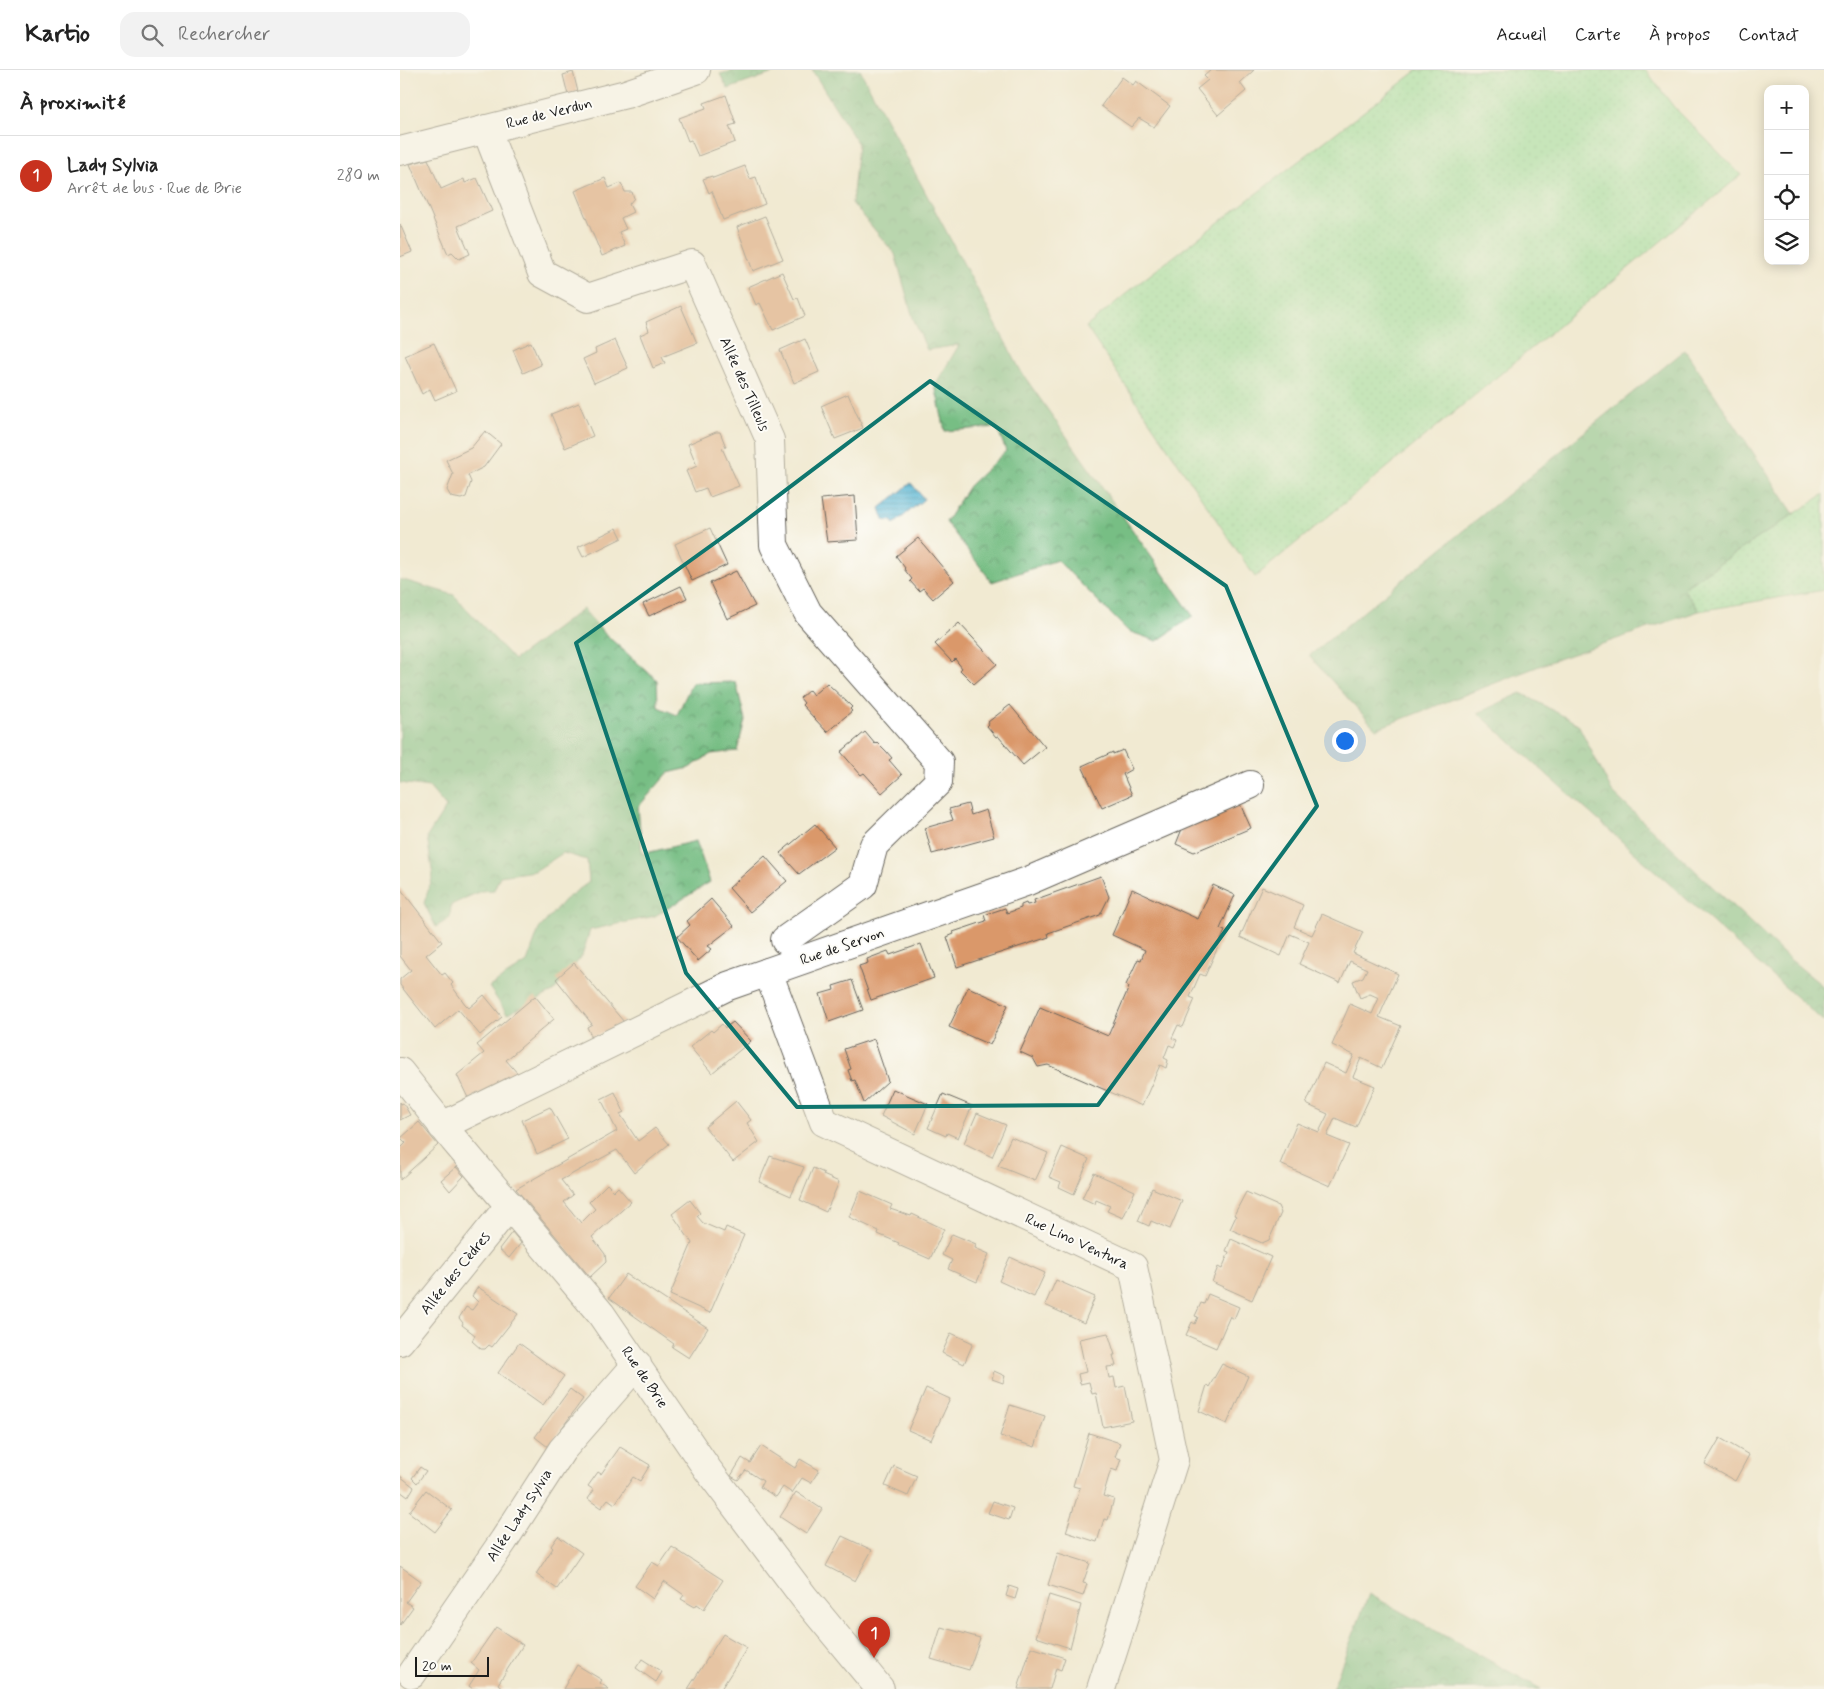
<!DOCTYPE html>
<html lang="fr">
<head>
<meta charset="utf-8">
<style>
  :root { --surface:#fff; --page:#f2f2f2; --text:#222; --muted:#767676; --line:#e0e0e0; --accent:#c8321e }
  body { margin:0; font-family:Mynerve,sans-serif; background:var(--page); color:var(--text) }
  .controls { position:absolute; right:15px; top:15px; display:grid; overflow:hidden; border-radius:10px; box-shadow:0 2px 12px #0003 }
  .controls button { width:45px; height:45px; display:grid; place-items:center; padding:0; border:0; border-bottom:1px solid var(--line); background:var(--surface); color:var(--text); font:25px sans-serif }
  .scale { position:absolute; left:15px; bottom:12px; width:74px; box-sizing:border-box; padding-left:5px; border:2px solid #1c1c1c; border-top:0; font-size:14px; line-height:18px; white-space:nowrap; color:#1c1c1c; -webkit-text-stroke:4px #fdfcf7; paint-order:stroke }
  .you { position:absolute; left:944px; top:670px; width:18px; height:18px; margin:-12px; border:4px solid #fff; border-radius:50%; background:#1a73e8; box-shadow:0 0 0 8px #1a73e833 }
  .badge { display:grid; place-items:center; width:32px; height:32px; border-radius:50%; background:var(--accent); color:#fff; font-size:16px; font-weight:700 }
  .pin { position:absolute; translate:-50% -41px; filter:drop-shadow(0 1px 2px #0008) }
  .pin::after { content:''; position:absolute; top:26px; width:18px; height:15px; background:inherit; clip-path:polygon(0 0,100% 0,50% 100%) }
  .list { margin:0; padding:0; list-style:none }
  h2 { display:flex; justify-content:space-between; align-items:center; height:65px; margin:0; padding:0 20px; font-size:21px }
  h2 small { font-size:16px; font-weight:400; color:var(--muted) }
  .list li { display:grid; grid-template-columns:32px 1fr auto; gap:15px; align-items:center; box-sizing:border-box; height:80px; padding:0 20px; border-top:1px solid var(--line) }
  .list b { display:block; font-size:19px; white-space:nowrap }
  .list p { margin:0; font-size:16px; white-space:nowrap; color:var(--muted) }
  .list em { font-size:16px; font-style:normal; color:var(--muted) }
  .icon { flex:none; width:28px; height:28px; fill:none; stroke:currentColor; stroke-width:2; stroke-linecap:round; stroke-linejoin:round }
  .map { position:relative; flex:none; width:1424px; height:1619px; overflow:hidden }
  header { display:flex; align-items:center; gap:30px; box-sizing:border-box; height:70px; padding:0 25px; background:var(--surface); border-bottom:1px solid var(--line) }
  header strong { font-size:24px }
  nav { display:flex; gap:28px; margin-inline-start:auto; font-size:18px }
  .search { width:350px; height:45px; background:var(--page); display:flex; align-items:center; gap:12px; box-sizing:border-box; padding:0 18px; border-radius:15px; color:var(--muted); font-size:19px }
  main { display:flex }
  aside { flex:1; background:var(--surface) }
  .map>svg:first-child { display:block }
  .grass { fill:url(#grass-dots); stroke:#587e5c }
  .forest { fill:url(#forest-crowns); stroke:#4a6d50 }
  .water { fill:url(#water-rules); stroke:#376876 }
  .building { fill:#da986a }
  .lines { fill:none; stroke-linecap:round; stroke-linejoin:round }
  .minor-casing { stroke:#67645c; stroke-width:30 }
  .minor { stroke:#fff; stroke-width:28 }
  .marked { fill:none; stroke:#0f766e; stroke-width:4; stroke-linejoin:round }
  .labels { text-anchor:middle; stroke-width:4; stroke-linejoin:round; paint-order:stroke }
  .street-label { font-size:15px; fill:#1c1c1c; stroke:#fdfcf7 }
</style>
</head>
<body>
<header>
<strong>Kartio</strong>
<div class="search"><svg class="icon" aria-label="search" viewBox="0 0 24 24"><circle cx="10" cy="10" r="6"/><path d="M15 15l6 6"/></svg>Rechercher</div>
<nav><a>Accueil</a><a>Carte</a><a>À propos</a><a>Contact</a></nav>
</header>
<main>
<aside>
<h2>À proximité<small></small></h2>
<ul class="list">
<li><span class="badge">1</span><div><b>Lady Sylvia</b><p>Arrêt de bus · Rue de Brie</p></div><em>280 m</em></li>
</ul>
</aside>
<div class="map">
<svg width="1424" height="1619" viewBox="0 0 1424 1619">
  <defs>
    <pattern id="grass-dots" width="8" height="8" patternUnits="userSpaceOnUse" patternTransform="scale(1.25)"><rect width="8" height="8" fill="#94e09d"/><path d="M2 2h.1M6 6h.1" fill="none" stroke="#7fc087" stroke-width="1.8" stroke-linecap="round"/></pattern>
    <pattern id="forest-crowns" width="20" height="18" patternUnits="userSpaceOnUse" patternTransform="scale(1.25)"><rect width="20" height="18" fill="#77be84"/><path d="M2 6a3 3 0 1 1 6 0M12 15a3 3 0 1 1 6 0" fill="none" stroke="#619a6b"/></pattern>
    <pattern id="water-rules" width="6" height="5" patternUnits="userSpaceOnUse" patternTransform="scale(1.25)"><rect width="6" height="5" fill="#52b3d1"/><path d="M0 2.5h6" fill="none" stroke="#4391a9"/></pattern>
  </defs>
  <rect width="100%" height="100%" fill="#fdfcf7"/>
  <filter id="ink" filterUnits="userSpaceOnUse"><feTurbulence type="fractalNoise" baseFrequency=".02" numOctaves="2"/><feDisplacementMap in="SourceGraphic" scale="10" xChannelSelector="R" yChannelSelector="G"/><feConvolveMatrix kernelMatrix="1 2 1 2 8 2 1 2 1" color-interpolation-filters="sRGB"/></filter>
  <filter id="wash" filterUnits="userSpaceOnUse"><feTurbulence type="fractalNoise" baseFrequency=".0096" numOctaves="4" result="noise"/><feDisplacementMap in="SourceGraphic" scale="20" xChannelSelector="R" yChannelSelector="G"/><feGaussianBlur stdDeviation="1.12" result="paint"/><feColorMatrix in="noise" values="0 0 0 0 0 0 0 0 0 0 0 0 0 0 0 0 0 1.4 0 .05"/><feComposite in="paint" operator="in"/></filter>
  <g filter="url(#wash)">
    <rect width="100%" height="100%" fill="#f1ead2"/>
    <g class="grass">
      <polygon points="1018,0 1246,0 1273,36 1341,105 855,507 686,257 739,213"/>
      <polygon points="1424,424 1424,520 1299,541 1283,518"/>
    </g>
    <g class="forest">
      <polygon points="336,0 382,0 328,19 320,4"/>
      <polygon points="412,0 460,0 622,303 793,546 757,571 728,561 657,490 592,512 546,452 569,416 606,381 597,357 545,361 535,315 559,275 527,280 513,248 495,184 452,133 458,74"/>
      <polygon points="1285,280 1394,444 1283,518 1299,541 1155,590 976,659 909,586"/>
      <polygon points="0,509 54,525 114,590 183,539 205,564 257,610 258,637 277,645 292,613 336,612 345,650 337,681 311,684 289,698 268,703 238,737 242,784 296,771 310,812 255,846 190,860 182,886 153,922 107,944 89,917 127,892 139,859 164,830 189,812 187,790 163,783 135,801 100,806 94,820 81,821 51,835 50,848 36,857 24,833 33,806 27,767 46,737 29,717 0,713"/>
      <polygon points="1121,623 1178,654 1212,722 1386,886 1424,917 1424,952 1078,643"/>
      <polygon points="969,1524 1141,1619 932,1619"/>
    </g>
    <polygon class="water" points="511,413 524,429 494,454 492,451 484,450 480,438"/>
    <g id="blocks">
      <g class="building">
        <polygon points="811,0 854,0 840,13 846,21 818,45 797,19 808,10 804,6"/>
        <polygon points="173,2 178,22 168,25 163,5"/>
        <polygon points="722,7 733,15 736,11 770,36 754,57 739,48 731,57 701,36"/>
        <polygon points="326,25 336,54 329,56 335,72 298,86 291,70 288,71 279,48 306,38 304,33"/>
        <polygon points="28,89 41,119 64,109 65,113 77,108 92,141 58,156 70,184 59,189 52,182 48,184 10,94"/>
        <polygon points="345,96 350,109 356,107 365,134 323,150 312,121 309,123 303,109 312,106 313,108"/>
        <polygon points="205,108 209,118 221,113 225,122 232,122 234,128 229,134 233,142 221,148 226,159 219,162 225,176 202,186 175,121"/>
        <polygon points="365,146 383,189 353,201 337,157"/>
        <polygon points="0,154 12,182 0,187"/>
        <polygon points="382,202 394,229 398,228 405,246 373,260 360,233 356,235 348,217"/>
        <polygon points="281,236 297,273 262,287 265,293 253,298 240,265 249,261 246,252"/>
        <polygon points="405,269 419,302 394,313 380,280"/>
        <polygon points="215,270 228,298 194,313 183,289 196,283 195,279"/>
        <polygon points="131,272 141,295 123,303 113,280"/>
        <polygon points="34,273 56,321 35,330 30,319 22,324 5,286"/>
        <polygon points="448,324 463,358 435,369 421,336"/>
        <polygon points="179,333 193,366 165,378 151,344"/>
        <polygon points="85,361 101,374 84,397 68,405 71,412 66,427 61,429 51,427 47,420 53,404 46,390 71,378"/>
        <polygon points="316,362 320,362 326,377 322,378 339,416 310,427 306,418 295,422 286,401 297,396 288,374"/>
        <polygon points="455,426 458,470 427,472 421,429"/>
        <polygon points="217,458 222,468 183,487 178,477"/>
        <polygon points="310,458 327,495 292,511 275,474"/>
        <polygon points="518,468 554,511 533,529 523,518 519,521 510,511 512,509 504,499 505,498 496,486"/>
        <polygon points="336,501 355,536 327,549 310,513"/>
        <polygon points="281,516 287,528 249,546 243,534"/>
        <polygon points="559,553 597,594 574,614 560,600 562,598 555,589 552,592 535,574"/>
        <polygon points="427,613 452,637 450,639 452,641 427,662 402,635 404,633 400,628 409,620 413,625"/>
        <polygon points="610,635 645,677 623,695 598,666 596,667 587,656 589,654 588,652"/>
        <polygon points="465,662 475,674 477,672 486,681 492,688 489,690 502,705 482,723 464,703 461,705 441,682"/>
        <polygon points="723,680 732,699 723,704 732,725 702,738 682,696 713,682 713,684"/>
        <polygon points="568,734 571,745 586,740 594,767 532,784 525,758 553,750 549,739"/>
        <polygon points="840,734 851,758 794,782 776,774 782,759"/>
        <polygon points="415,754 435,777 399,804 380,783"/>
        <polygon points="365,786 387,811 350,842 329,818"/>
        <polygon points="701,806 709,827 700,845 648,863 649,867 557,897 547,867 554,864 553,862 586,851 584,845 605,838 607,843 621,838 621,835 626,833 627,835 635,833 634,830"/>
        <polygon points="813,815 835,825 820,859 825,861 805,906 800,904 790,927 795,929 783,957 778,955 772,968 777,970 774,977 769,975 764,988 768,990 766,998 760,995 742,1036 648,995 638,997 633,988 620,982 640,937 708,966 729,917 726,915 738,889 741,890 745,880 712,865 732,819 798,849"/>
        <polygon points="862,817 903,835 894,857 912,865 922,844 963,862 953,883 998,904 979,947 1001,956 994,971 982,998 961,988 953,1007 975,1016 956,1057 935,1048 927,1066 949,1075 930,1116 880,1094 897,1053 919,1062 928,1044 906,1034 924,993 946,1003 954,985 932,975 950,934 972,944 979,928 970,924 960,928 953,911 963,907 967,899 950,891 940,913 899,894 909,872 890,864 881,886 840,867"/>
        <polygon points="0,818 42,872 26,885 42,905 45,903 53,913 51,915 65,934 69,938 84,925 102,947 80,965 58,939 35,959 0,915 0,909 11,900 0,886"/>
        <polygon points="311,829 334,856 308,876 312,879 298,891 277,867 290,855 287,851"/>
        <polygon points="521,874 534,908 471,930 459,896 468,893 467,889 488,881 490,885"/>
        <polygon points="174,893 224,952 192,968 187,957 192,954 156,909"/>
        <polygon points="452,910 463,940 429,952 420,924 434,920 433,916"/>
        <polygon points="568,917 608,935 590,975 549,957"/>
        <polygon points="135,926 154,949 106,990 119,1005 69,1030 57,1005 84,983 77,975"/>
        <polygon points="333,952 351,971 312,1003 290,977 311,960 313,962 322,954 325,958"/>
        <polygon points="474,969 488,1011 464,1033 455,1010 452,1011 448,1000 451,999 444,979"/>
        <polygon points="493,1019 528,1034 515,1064 481,1046"/>
        <polygon points="215,1022 224,1042 220,1044 238,1071 255,1058 269,1074 234,1103 217,1080 161,1110 173,1125 164,1132 181,1153 195,1139 189,1132 207,1114 214,1121 218,1117 231,1132 192,1167 205,1184 206,1192 190,1207 116,1119 217,1061 201,1029"/>
        <polygon points="543,1024 572,1036 558,1068 547,1063 546,1066 528,1058"/>
        <polygon points="336,1031 351,1050 347,1053 359,1072 333,1092 305,1057"/>
        <polygon points="0,1032 1,1034 3,1033 10,1045 0,1050"/>
        <polygon points="150,1037 168,1069 137,1084 122,1050"/>
        <polygon points="577,1043 606,1055 592,1087 564,1073"/>
        <polygon points="19,1052 38,1075 0,1110 0,1079 6,1073 1,1068"/>
        <polygon points="611,1067 648,1083 635,1111 598,1096"/>
        <polygon points="662,1077 689,1089 674,1124 659,1117 661,1112 649,1107"/>
        <polygon points="370,1086 404,1097 391,1126 359,1112"/>
        <polygon points="56,1097 64,1106 50,1121 41,1110"/>
        <polygon points="413,1098 424,1103 423,1105 439,1112 426,1142 400,1130"/>
        <polygon points="694,1103 735,1121 723,1148 707,1141 710,1136 696,1130 695,1134 682,1128"/>
        <polygon points="752,1118 782,1131 770,1159 751,1151 749,1156 738,1151"/>
        <polygon points="460,1121 492,1135 490,1139 511,1146 512,1144 544,1159 530,1189 498,1175 499,1173 478,1164 479,1161 449,1147"/>
        <polygon points="846,1122 878,1136 881,1143 869,1170 862,1173 830,1159 836,1146 834,1145"/>
        <polygon points="290,1130 300,1143 297,1146 303,1153 324,1162 326,1157 344,1165 310,1243 270,1225 292,1173 272,1144"/>
        <polygon points="112,1162 121,1173 109,1188 99,1179"/>
        <polygon points="552,1164 576,1174 575,1178 589,1184 577,1212 548,1199 552,1190 542,1185"/>
        <polygon points="831,1169 871,1187 852,1230 812,1212 818,1197 822,1199 829,1182 826,1181"/>
        <polygon points="610,1187 645,1203 634,1227 599,1211"/>
        <polygon points="226,1204 308,1258 289,1288 272,1277 274,1274 209,1228"/>
        <polygon points="656,1210 695,1227 684,1253 645,1235"/>
        <polygon points="78,1217 118,1244 92,1277 89,1275 85,1279 81,1279 72,1271 75,1265 62,1255 63,1253 59,1248 66,1237 72,1240 78,1232 72,1226"/>
        <polygon points="808,1224 839,1237 834,1249 830,1246 816,1278 786,1265 792,1252 795,1254 798,1247 795,1246 801,1233 804,1234"/>
        <polygon points="551,1263 573,1273 564,1294 542,1283"/>
        <polygon points="708,1263 715,1285 713,1285 716,1296 707,1297 709,1308 714,1307 716,1318 725,1316 732,1351 703,1357 696,1323 692,1324 689,1312 680,1314 678,1304 686,1302 679,1269"/>
        <polygon points="119,1273 164,1306 143,1335 98,1303"/>
        <polygon points="822,1294 848,1306 827,1354 799,1341 807,1315 809,1317"/>
        <polygon points="594,1301 605,1306 603,1313 592,1309"/>
        <polygon points="526,1318 550,1329 531,1370 508,1360"/>
        <polygon points="170,1319 183,1329 148,1377 135,1367"/>
        <polygon points="610,1335 645,1346 635,1377 600,1366"/>
        <polygon points="689,1363 720,1373 715,1387 721,1389 717,1401 711,1399 703,1426 714,1429 708,1450 704,1449 697,1472 666,1462 680,1418 673,1416"/>
        <polygon points="1320,1368 1349,1385 1335,1411 1305,1394"/>
        <polygon points="361,1376 395,1398 400,1389 419,1400 411,1413 402,1408 392,1423 383,1417 376,1427 360,1417 363,1411 346,1400 338,1410 331,1406 342,1388 350,1393"/>
        <polygon points="220,1377 250,1395 240,1411 233,1407 215,1434 208,1429 201,1438 188,1429 194,1420 188,1416 198,1402 201,1404"/>
        <polygon points="494,1396 517,1406 508,1426 485,1416"/>
        <polygon points="20,1397 26,1401 17,1413 12,1408"/>
        <polygon points="0,1406 14,1417 8,1427 0,1421"/>
        <polygon points="26,1420 52,1440 35,1462 9,1442"/>
        <polygon points="396,1422 422,1439 406,1464 380,1447"/>
        <polygon points="593,1431 613,1438 609,1450 588,1443"/>
        <polygon points="158,1466 182,1483 157,1519 136,1504 153,1478 151,1476"/>
        <polygon points="442,1466 472,1480 455,1511 426,1496"/>
        <polygon points="272,1477 323,1510 304,1539 297,1534 295,1537 281,1529 284,1525 264,1511 253,1529 235,1516 252,1492 259,1496"/>
        <polygon points="658,1483 690,1493 683,1513 687,1514 683,1526 648,1515"/>
        <polygon points="0,1496 21,1511 6,1532 13,1537 0,1555"/>
        <polygon points="609,1516 618,1519 615,1529 606,1526"/>
        <polygon points="649,1525 681,1535 670,1578 636,1567"/>
        <polygon points="96,1557 123,1575 98,1614 104,1619 73,1619 69,1616 79,1600 71,1593"/>
        <polygon points="541,1557 580,1568 569,1600 531,1589"/>
        <polygon points="323,1564 347,1578 321,1619 288,1619"/>
        <polygon points="631,1577 665,1588 661,1600 656,1598 650,1619 618,1619"/>
        <polygon points="242,1589 262,1602 256,1612 236,1598"/>
        <polygon points="177,1595 202,1610 200,1613 209,1619 163,1619"/>
      </g>
    </g>
  </g>
  <g filter="url(#ink)">
    <use href="#blocks" fill-opacity="0" stroke="#67645c" stroke-width="1"/>
    <g class="lines">
      <defs>
        <g id="minor">
          <polyline points="86,59 142,203 188,228 292,194 370,370 374,475 408,543 539,692 538,712 474,775 463,815 385,870"/>
          <polyline points="0,81 226,24 296,0"/>
          <polyline points="368,902 424,1052 733,1197 774,1390 701,1619"/>
          <polyline points="0,1002 54,1070 201,1244 308,1400 404,1527 480,1619"/>
          <polyline points="42,1056 328,916 628,811 850,715"/>
          <polyline points="0,1271 110,1135"/>
          <polyline points="12,1604 104,1470 162,1380 237,1294"/>
        </g>
      </defs>
      <use href="#minor" class="minor-casing"/>
      <use href="#minor" class="minor"/>
    </g>
  </g>
  <path d="M0 0H1424V1619H0ZM 530,311 L 826,516 L 917,736 L 698,1035 L 397,1037 L 286,903 L 176,573 L 341,454 Z" fill="#f1ead2" fill-opacity=".55" fill-rule="evenodd"/>
  <path class="marked" d="M 530,311 L 826,516 L 917,736 L 698,1035 L 397,1037 L 286,903 L 176,573 L 341,454 Z"/>
  <g class="labels">
    <g class="street-label">
      <text transform="translate(149 43) rotate(-14)" y="5">Rue de Verdun</text>
      <text transform="translate(345 314) rotate(66)" y="5">Allée des Tilleuls</text>
      <text transform="translate(442 876) rotate(-19)" y="5">Rue de Servon</text>
      <text transform="translate(677 1171) rotate(25)" y="5">Rue Lino Ventura</text>
      <text transform="translate(55 1203) rotate(-51)" y="5">Allée des Cèdres</text>
      <text transform="translate(245 1307) rotate(56)" y="5">Rue de Brie</text>
      <text transform="translate(119 1445) rotate(-57)" y="5">Allée Lady Sylvia</text>
    </g>
  </g>
</svg>
<div class="controls">
<button>+</button>
<button>−</button>
<button><svg class="icon" aria-label="locate" viewBox="0 0 24 24"><circle cx="12" cy="12" r="6"/><path d="M12 2v4M12 18v4M2 12h4M18 12h4"/></svg></button>
<button><svg class="icon" aria-label="layers" viewBox="0 0 24 24"><path d="M12 4l9 5-9 5-9-5zM3 14l9 5 9-5"/></svg></button>
</div>
<div class="scale">20 m</div>
<div class="you"></div>
<div class="pin badge" style="left:474px;top:1588px">1</div>
</div>
</main>
</body>
</html>
